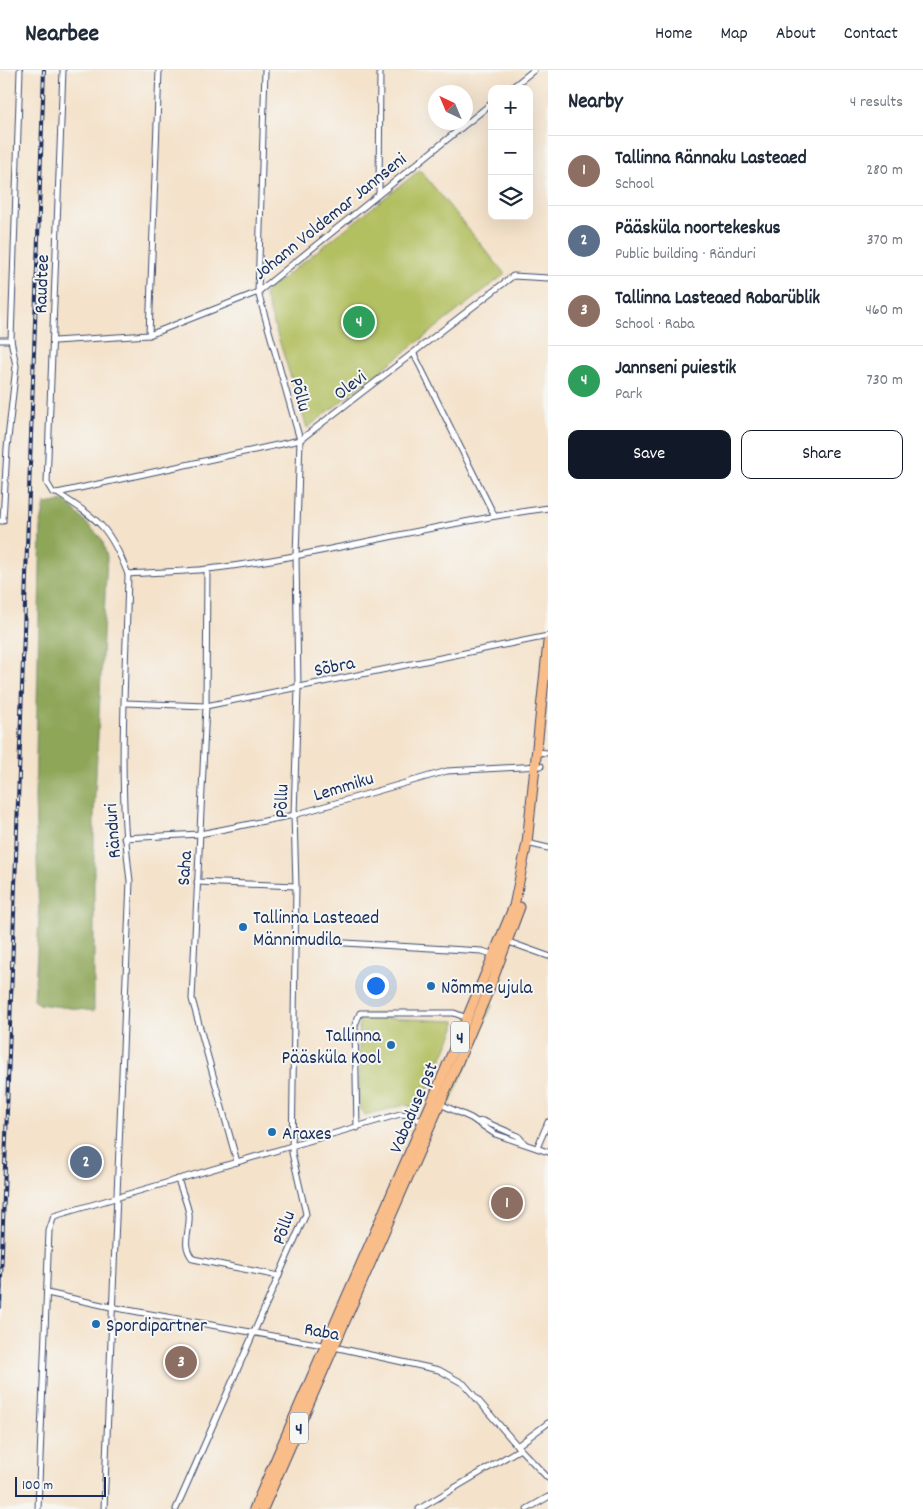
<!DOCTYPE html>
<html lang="en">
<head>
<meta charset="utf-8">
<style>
  :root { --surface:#fff; --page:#f6f6f7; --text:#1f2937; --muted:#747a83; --line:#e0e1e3; --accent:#111827 }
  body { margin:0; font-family:Dekko,sans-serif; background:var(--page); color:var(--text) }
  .controls { position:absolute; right:15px; top:15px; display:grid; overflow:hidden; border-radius:10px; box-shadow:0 5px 20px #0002 }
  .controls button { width:45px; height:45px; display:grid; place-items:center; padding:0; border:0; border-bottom:1px solid var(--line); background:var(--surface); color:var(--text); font:25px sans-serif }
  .compass { position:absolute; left:428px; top:15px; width:45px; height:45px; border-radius:50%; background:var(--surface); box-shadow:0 5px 20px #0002; rotate:316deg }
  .scale { position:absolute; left:15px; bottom:12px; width:91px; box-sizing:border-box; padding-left:5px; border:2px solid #1b2f5e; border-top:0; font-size:14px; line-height:18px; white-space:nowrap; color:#1b2f5e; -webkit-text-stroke:4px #f6f6f2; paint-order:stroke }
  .you { position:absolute; left:375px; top:915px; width:18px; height:18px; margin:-12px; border:4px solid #fff; border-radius:50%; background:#1a73e8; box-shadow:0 0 0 8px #1a73e833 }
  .badge { display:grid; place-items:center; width:32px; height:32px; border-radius:50%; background:var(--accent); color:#fff; font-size:16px; font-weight:700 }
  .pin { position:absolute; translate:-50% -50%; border:2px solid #fff; box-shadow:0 1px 5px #0006 }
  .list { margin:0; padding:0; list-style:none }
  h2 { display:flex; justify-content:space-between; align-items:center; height:65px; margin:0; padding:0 20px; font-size:21px }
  h2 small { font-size:16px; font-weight:400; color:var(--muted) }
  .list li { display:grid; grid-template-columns:32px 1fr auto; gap:15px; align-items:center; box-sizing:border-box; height:70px; padding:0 20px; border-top:1px solid var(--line) }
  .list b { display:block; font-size:19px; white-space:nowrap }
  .list p { margin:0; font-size:16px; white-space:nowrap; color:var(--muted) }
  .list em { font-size:16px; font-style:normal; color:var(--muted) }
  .actions { display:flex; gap:10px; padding:15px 20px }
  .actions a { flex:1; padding:11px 0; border:1px solid var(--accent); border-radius:10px; text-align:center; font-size:18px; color:var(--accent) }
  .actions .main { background:var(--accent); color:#fff }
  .icon { flex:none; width:28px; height:28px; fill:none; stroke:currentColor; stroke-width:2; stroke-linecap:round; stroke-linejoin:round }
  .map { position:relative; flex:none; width:548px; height:1439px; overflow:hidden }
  header { display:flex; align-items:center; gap:30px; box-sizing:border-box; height:70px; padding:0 25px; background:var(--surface); border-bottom:1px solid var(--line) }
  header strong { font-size:24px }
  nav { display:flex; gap:28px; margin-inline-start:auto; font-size:18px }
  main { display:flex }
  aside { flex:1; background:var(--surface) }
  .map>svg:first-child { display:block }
  .green { fill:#b3c062; stroke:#677860 }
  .forest { fill:#8ea658; stroke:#546a5b }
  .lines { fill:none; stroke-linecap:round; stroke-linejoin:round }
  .minor-casing { stroke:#3c4a6e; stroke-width:7 }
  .trunk-casing { stroke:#3c4a6e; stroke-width:11 }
  .minor { stroke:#fff; stroke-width:5 }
  .trunk { stroke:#f9bd89; stroke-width:9 }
  .rail-casing { stroke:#1b2f5e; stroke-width:4 }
  .rail { stroke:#f6f6f2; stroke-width:2; stroke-dasharray:5.5; stroke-linecap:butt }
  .poi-dot { fill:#1f6fb2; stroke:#f6f6f2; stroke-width:2 }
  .labels { text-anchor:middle; stroke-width:4; stroke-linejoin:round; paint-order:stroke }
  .shield { fill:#f6f6f2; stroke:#5d6b8a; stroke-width:1 }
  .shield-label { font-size:18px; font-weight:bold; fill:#1b2f5e }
  .street-label { font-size:19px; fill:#1b2f5e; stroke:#f6f6f2 }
  .poi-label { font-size:19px; fill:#1b2f5e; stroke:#f6f6f2; text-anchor:start }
</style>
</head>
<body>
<header>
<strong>Nearbee</strong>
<nav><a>Home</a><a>Map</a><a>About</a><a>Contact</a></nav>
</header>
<main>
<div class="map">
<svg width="548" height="1439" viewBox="0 0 548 1439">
  <rect width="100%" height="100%" fill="#f6f6f2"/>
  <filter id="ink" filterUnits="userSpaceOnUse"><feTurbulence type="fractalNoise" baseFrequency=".02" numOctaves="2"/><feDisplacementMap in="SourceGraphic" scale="10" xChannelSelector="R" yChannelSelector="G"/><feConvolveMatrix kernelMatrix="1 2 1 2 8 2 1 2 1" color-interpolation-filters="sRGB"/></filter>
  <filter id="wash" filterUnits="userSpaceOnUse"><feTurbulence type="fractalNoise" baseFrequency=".0096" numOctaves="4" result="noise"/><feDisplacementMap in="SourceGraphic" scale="20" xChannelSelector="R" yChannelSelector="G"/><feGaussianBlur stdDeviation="1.12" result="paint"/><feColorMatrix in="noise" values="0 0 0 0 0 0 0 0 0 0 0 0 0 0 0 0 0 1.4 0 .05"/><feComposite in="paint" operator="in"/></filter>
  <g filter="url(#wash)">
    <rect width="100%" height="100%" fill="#f4e2ca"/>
    <g class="green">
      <polygon points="420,100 505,204 307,358 264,223"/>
      <polygon points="488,932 493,935 482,958 477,956"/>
      <polygon points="364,944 384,944 384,948 455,951 455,958 421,1036 418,1038 405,1035 365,1045 359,1037 359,948"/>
      <polygon points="476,959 482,961 450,1033 447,1029"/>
    </g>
    <polygon class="forest" points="65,431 102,469 107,487 94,745 94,941 38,934 34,930 39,849 35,729 41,453 45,434"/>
  </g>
  <g filter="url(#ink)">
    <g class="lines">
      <defs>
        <g id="minor">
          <path d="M 63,0 L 47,413 L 53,423 L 57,423 C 100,451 109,456 128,504 C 126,606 117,709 130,811 L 104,1439"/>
          <polyline points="510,19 534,0"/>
          <polyline points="379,122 380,0"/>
          <polyline points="149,265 159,0"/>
          <polyline points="0,270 11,270"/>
          <polyline points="54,271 149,265 258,222 492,33"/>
          <polyline points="414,284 494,445"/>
          <polyline points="57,423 300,370 513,206 548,208"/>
          <polyline points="0,451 3,451 7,378 16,296 11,270 20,0"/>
          <polyline points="207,499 206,636 192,929 237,1092"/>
          <path d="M 128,504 C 155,502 182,502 208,499 C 323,486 434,453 548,438"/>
          <polyline points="125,633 206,636 548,566"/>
          <polyline points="536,682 548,683"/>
          <polyline points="124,768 200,764 294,745 447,701 541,696"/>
          <polyline points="527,773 548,778"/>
          <polyline points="197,812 296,816"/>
          <polyline points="294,870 482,881 495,885"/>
          <polyline points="506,871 548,886"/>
          <polyline points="438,1033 471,1048 495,1064 548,1082"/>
          <polyline points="477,1052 483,1051 518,1066 524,1073"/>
          <polyline points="357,1058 355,955 360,943 454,943 467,948"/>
          <polyline points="537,1078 548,1052"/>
          <path d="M 178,1109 C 181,1120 187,1132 189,1144 C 191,1161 180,1174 193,1189 L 279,1206"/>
          <polyline points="47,1223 111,1237 334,1277 439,1300 464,1314 520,1379 548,1408"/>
          <polyline points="517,1376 548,1353"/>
          <polyline points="38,1439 49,1161 54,1146 400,1044 409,1045 425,1053"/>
          <polyline points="176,1439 306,1144 292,1083 296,816 294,745 298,619 296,485 300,370 258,222 265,0"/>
          <polyline points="419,1439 520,1379"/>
          <polyline points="527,1439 548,1427"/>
        </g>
        <g id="trunk">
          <polyline points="254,1439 432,1031 514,836 527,773 548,572"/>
          <polyline points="263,1439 440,1034 490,917 520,837"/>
        </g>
      </defs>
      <use href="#minor" class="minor-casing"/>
      <use href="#trunk" class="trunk-casing"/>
      <use href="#minor" class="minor"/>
      <use href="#trunk" class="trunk"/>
      <defs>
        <polyline id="rail" points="0,1237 44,0"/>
      </defs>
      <use href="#rail" class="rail-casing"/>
      <use href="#rail" class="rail"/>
    </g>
  </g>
  <g class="poi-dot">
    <circle cx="243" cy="857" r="5"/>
    <circle cx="431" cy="916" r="5"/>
    <circle cx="391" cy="975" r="5"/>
    <circle cx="272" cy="1062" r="5"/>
    <circle cx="96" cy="1254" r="5"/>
  </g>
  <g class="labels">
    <g class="shield">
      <rect x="451" y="951.5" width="18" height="31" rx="4"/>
      <rect x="290" y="1342.5" width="18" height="31" rx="4"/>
    </g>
    <g class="shield-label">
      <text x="460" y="973">4</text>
      <text x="299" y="1364">4</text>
    </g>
    <g class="street-label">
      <text transform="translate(329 145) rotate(-39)" y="7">Johann Voldemar Jannseni</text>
      <text transform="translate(40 214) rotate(-88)" y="7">Raudtee</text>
      <text transform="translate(349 314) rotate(-37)" y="7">Olevi</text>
      <text transform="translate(302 324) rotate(74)" y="7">Põllu</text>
      <text transform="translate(334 595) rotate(-12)" y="7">Sõbra</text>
      <text transform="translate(343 715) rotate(-17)" y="7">Lemmiku</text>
      <text transform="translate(280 731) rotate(-89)" y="7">Põllu</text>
      <text transform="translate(111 761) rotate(-94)" y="7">Ränduri</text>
      <text transform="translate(183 798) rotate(-86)" y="7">Saha</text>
      <text transform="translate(412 1037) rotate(-67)" y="7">Vabaduse pst</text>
      <text transform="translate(282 1157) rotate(-70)" y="7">Põllu</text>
      <text transform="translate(322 1260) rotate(10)" y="7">Raba</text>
    </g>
    <g class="poi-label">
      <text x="253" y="853">Tallinna Lasteaed<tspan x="253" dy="22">Männimudila</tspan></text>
      <text x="441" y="923">Nõmme ujula</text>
      <text x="381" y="971" text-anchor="end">Tallinna<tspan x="381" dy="22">Pääsküla Kool</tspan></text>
      <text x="282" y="1069">Araxes</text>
      <text x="106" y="1261">Spordipartner</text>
    </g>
  </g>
</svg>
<div class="controls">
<button>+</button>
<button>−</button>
<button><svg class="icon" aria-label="layers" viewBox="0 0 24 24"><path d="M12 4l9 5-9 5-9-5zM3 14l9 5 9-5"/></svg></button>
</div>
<svg class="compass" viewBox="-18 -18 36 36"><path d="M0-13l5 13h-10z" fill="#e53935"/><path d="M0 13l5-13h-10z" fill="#747a83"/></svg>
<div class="scale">100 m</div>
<div class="you"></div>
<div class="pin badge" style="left:507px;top:1133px;background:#8d6e63">1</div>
<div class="pin badge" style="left:86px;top:1092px;background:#5c6f8a">2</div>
<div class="pin badge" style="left:181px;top:1292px;background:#8d6e63">3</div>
<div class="pin badge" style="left:359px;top:252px;background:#2e9e5b">4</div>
</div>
<aside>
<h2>Nearby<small>4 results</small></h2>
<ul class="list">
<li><span class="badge" style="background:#8d6e63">1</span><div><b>Tallinna Rännaku Lasteaed</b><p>School</p></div><em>280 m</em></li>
<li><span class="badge" style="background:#5c6f8a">2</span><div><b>Pääsküla noortekeskus</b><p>Public building · Ränduri</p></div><em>370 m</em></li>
<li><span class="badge" style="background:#8d6e63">3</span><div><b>Tallinna Lasteaed Rabarüblik</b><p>School · Raba</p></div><em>460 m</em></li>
<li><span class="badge" style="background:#2e9e5b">4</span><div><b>Jannseni puiestik</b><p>Park</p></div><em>730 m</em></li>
</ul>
<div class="actions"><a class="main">Save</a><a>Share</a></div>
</aside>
</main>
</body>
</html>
